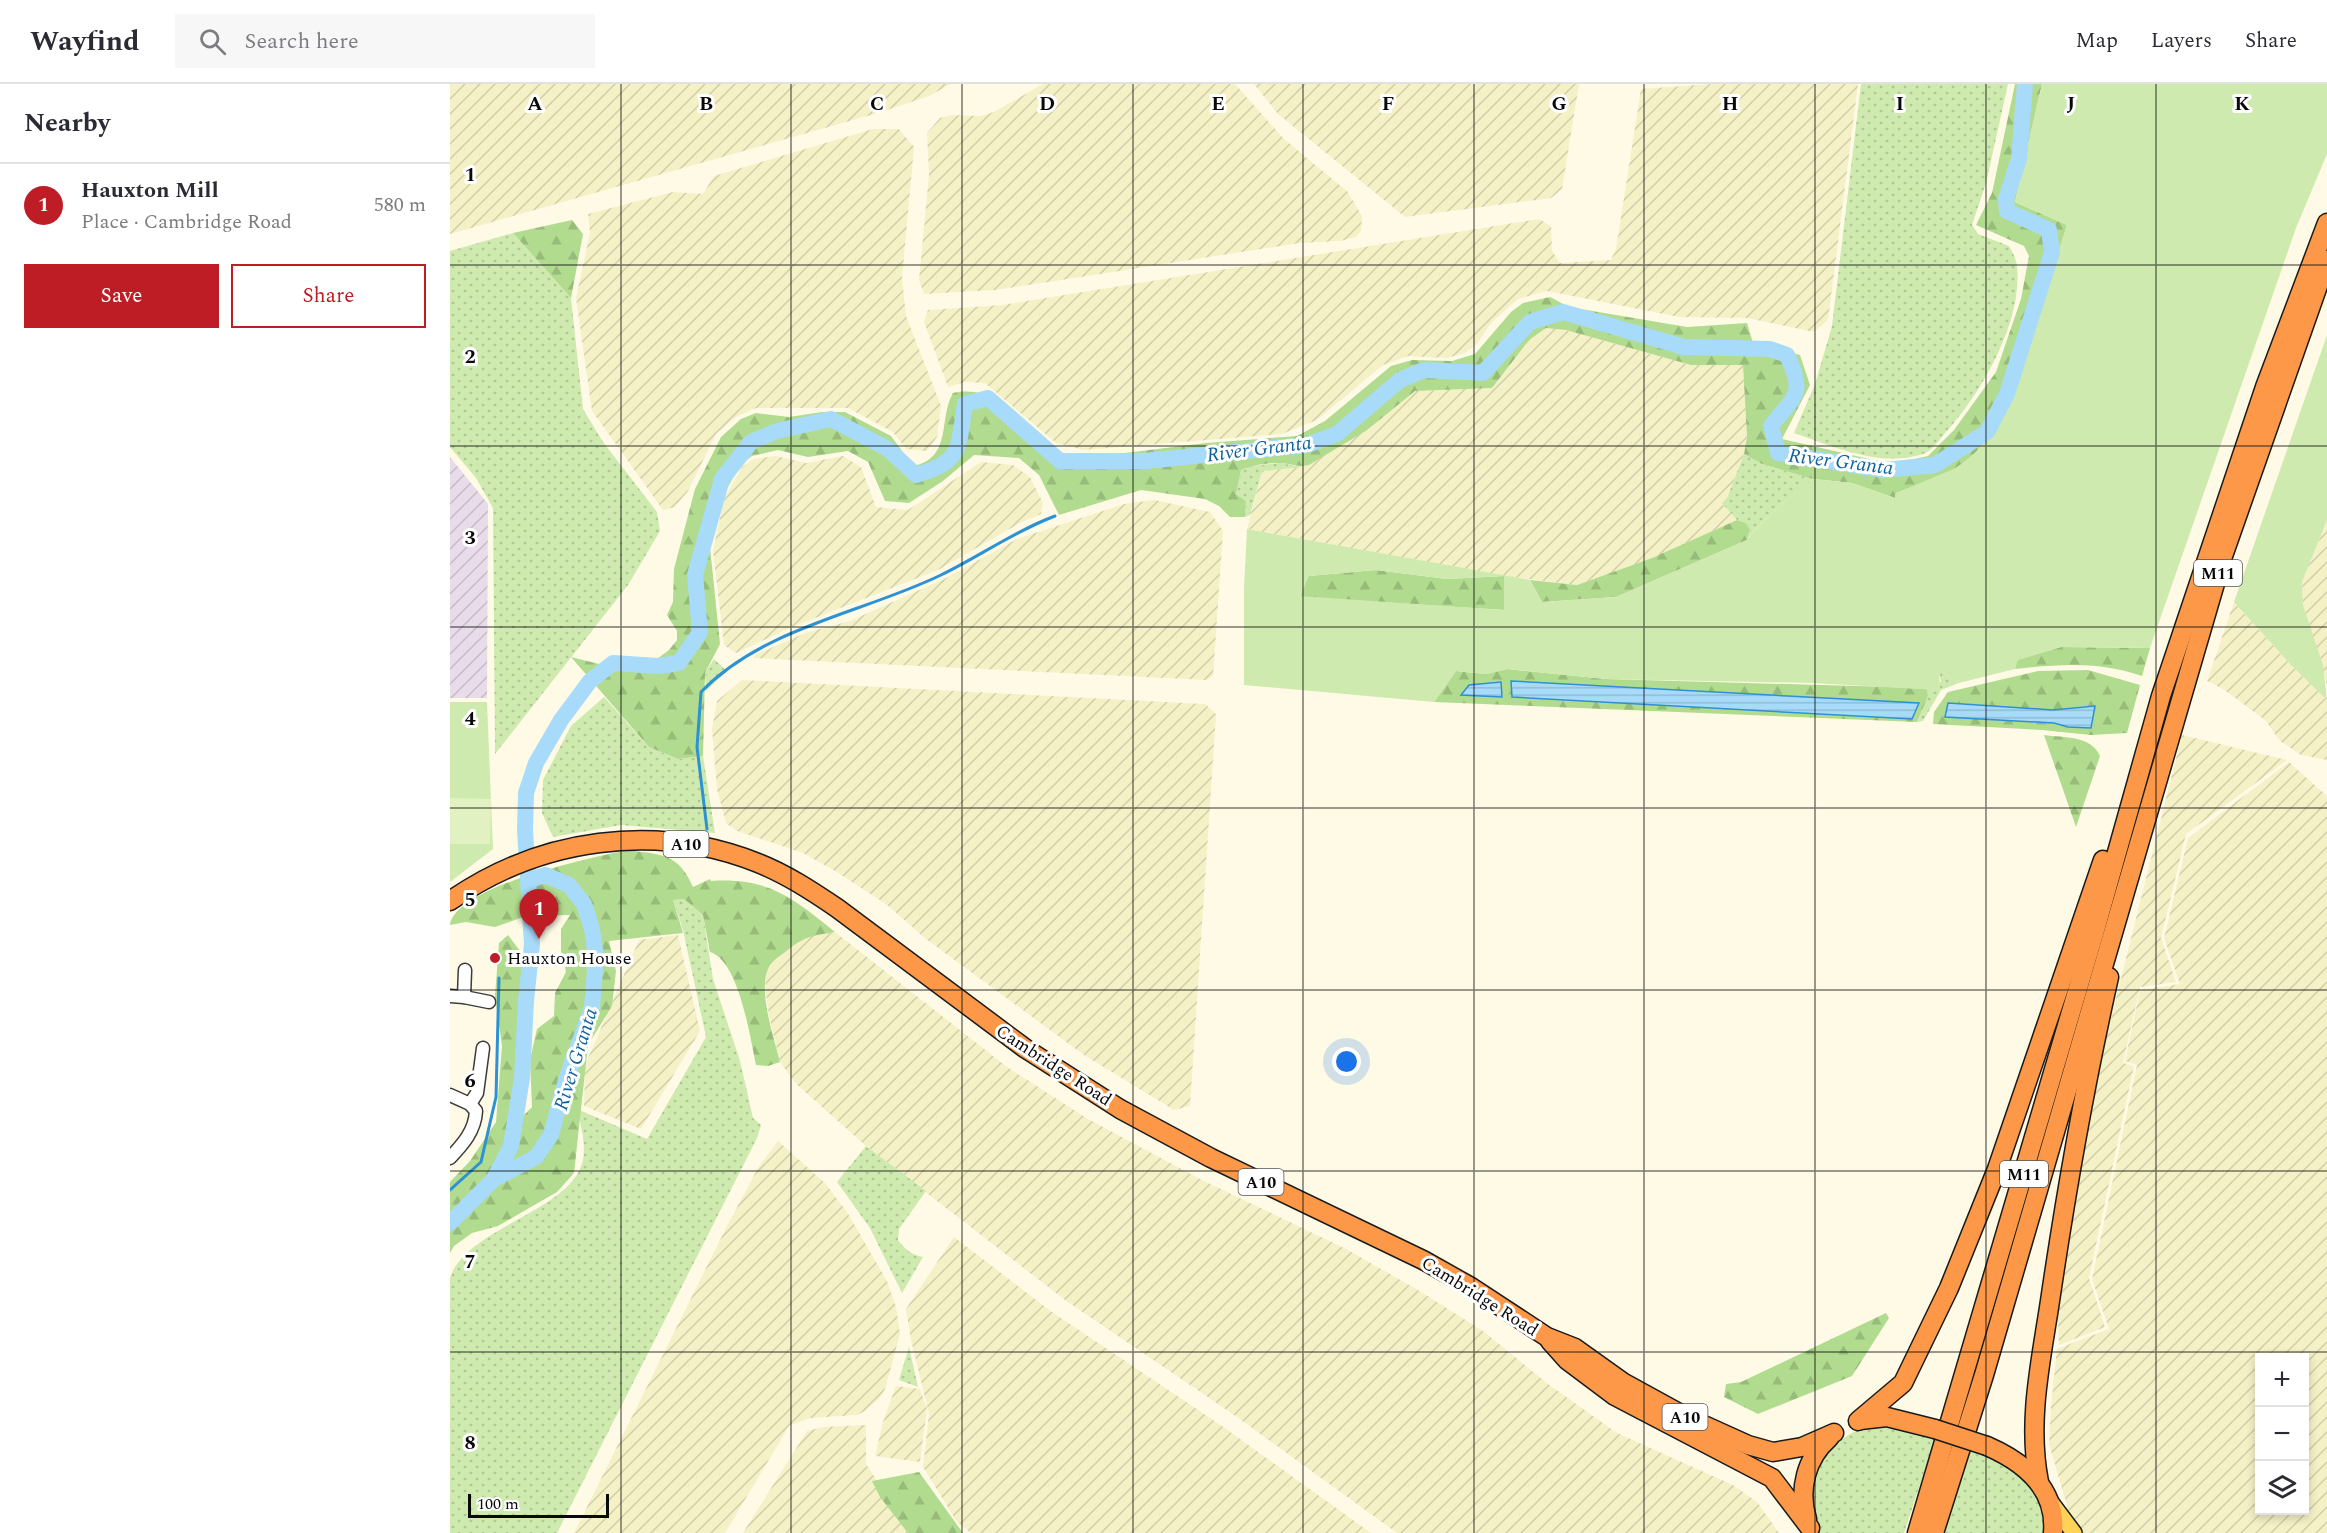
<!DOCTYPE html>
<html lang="en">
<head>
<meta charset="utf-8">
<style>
  :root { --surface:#fff; --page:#f7f7f7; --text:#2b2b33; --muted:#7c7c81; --line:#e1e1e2; --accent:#be1d26 }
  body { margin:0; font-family:Spectral,serif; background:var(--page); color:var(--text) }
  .controls { position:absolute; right:18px; bottom:18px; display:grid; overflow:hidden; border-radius:0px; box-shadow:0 3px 9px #0003 }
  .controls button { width:54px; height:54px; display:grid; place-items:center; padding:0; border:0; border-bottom:2px solid var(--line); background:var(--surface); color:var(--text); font:30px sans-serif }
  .scale { position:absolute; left:18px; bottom:15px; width:141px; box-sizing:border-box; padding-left:6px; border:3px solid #090909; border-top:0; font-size:16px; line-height:21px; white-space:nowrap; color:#090909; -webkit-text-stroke:4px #fff; paint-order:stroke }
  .you { position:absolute; left:897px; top:978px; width:21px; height:21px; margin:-15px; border:4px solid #fff; border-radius:50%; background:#1a73e8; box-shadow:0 0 0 9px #1a73e833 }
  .badge { display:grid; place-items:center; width:39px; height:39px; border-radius:50%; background:var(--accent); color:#fff; font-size:20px; font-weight:700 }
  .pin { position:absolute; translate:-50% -50px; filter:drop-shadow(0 2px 3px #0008) }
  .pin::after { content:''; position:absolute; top:32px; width:21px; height:18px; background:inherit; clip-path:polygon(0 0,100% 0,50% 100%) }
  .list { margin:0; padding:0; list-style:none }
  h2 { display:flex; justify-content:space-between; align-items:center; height:78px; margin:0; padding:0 24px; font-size:26px }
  h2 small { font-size:20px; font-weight:400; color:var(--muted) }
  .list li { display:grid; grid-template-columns:39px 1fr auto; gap:18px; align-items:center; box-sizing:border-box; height:84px; padding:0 24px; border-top:2px solid var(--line) }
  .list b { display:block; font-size:22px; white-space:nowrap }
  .list p { margin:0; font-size:20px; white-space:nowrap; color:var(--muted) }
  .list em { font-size:20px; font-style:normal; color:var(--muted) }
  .actions { display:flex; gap:12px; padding:18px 24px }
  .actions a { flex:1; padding:14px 0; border:2px solid var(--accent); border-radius:0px; text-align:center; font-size:21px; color:var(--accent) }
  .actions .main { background:var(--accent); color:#fff }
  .icon { flex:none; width:33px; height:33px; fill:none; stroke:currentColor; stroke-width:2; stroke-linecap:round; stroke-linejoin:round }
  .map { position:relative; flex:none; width:1877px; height:1449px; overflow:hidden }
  header { display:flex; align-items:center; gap:36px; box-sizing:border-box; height:84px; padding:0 30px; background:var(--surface); border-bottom:2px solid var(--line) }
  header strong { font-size:28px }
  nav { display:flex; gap:33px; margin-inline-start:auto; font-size:21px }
  .search { width:420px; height:54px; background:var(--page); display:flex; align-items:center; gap:15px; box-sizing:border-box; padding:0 21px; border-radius:0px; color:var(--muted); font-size:22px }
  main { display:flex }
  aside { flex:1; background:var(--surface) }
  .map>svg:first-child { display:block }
  .industrial { fill:url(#industrial-furrows) }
  .farmland { fill:url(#farmland-furrows); fill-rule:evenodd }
  .grass { fill:url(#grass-dots) }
  .forest { fill:url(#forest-firs) }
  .park { fill:#ceeaaf; fill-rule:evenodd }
  .pitch { fill:#e1f1c1 }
  .water { fill:url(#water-rules); stroke:#2c92d3; stroke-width:1.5 }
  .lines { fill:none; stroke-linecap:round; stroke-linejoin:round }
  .stream { stroke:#2c92d3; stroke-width:3 }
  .river { stroke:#a8dbf9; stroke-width:16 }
  .minor-casing { stroke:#3c3c3c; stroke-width:15 }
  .major-casing { stroke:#1a1a1a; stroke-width:18 }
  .highway-casing { stroke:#1a1a1a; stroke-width:21 }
  .minor { stroke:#fff; stroke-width:12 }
  .major { stroke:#ffd456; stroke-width:15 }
  .highway { stroke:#fc9847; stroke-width:18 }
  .highway-bridge-casing { stroke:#1a1a1a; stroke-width:21; stroke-linecap:butt }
  .highway-bridge { stroke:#fc9847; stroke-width:18 }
  .grid { fill:none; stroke:#090909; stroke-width:1.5; stroke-opacity:0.55 }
  .poi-dot { fill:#be1d26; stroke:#fff; stroke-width:2 }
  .labels { text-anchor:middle; stroke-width:6; stroke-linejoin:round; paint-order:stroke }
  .shield { fill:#fff; stroke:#535353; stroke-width:1.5 }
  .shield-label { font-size:16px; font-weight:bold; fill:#090909 }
  .poi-label { font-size:18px; fill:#090909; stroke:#fff; text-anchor:start }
  .street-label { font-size:18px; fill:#090909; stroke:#fff }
  .water-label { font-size:20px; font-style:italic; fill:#0f629f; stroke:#fff }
  .grid-label { font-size:20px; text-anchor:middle; font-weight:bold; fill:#090909; stroke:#fff; stroke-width:6; stroke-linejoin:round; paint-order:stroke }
</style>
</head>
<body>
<header>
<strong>Wayfind</strong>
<div class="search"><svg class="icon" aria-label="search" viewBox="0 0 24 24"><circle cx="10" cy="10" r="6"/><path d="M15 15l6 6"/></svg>Search here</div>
<nav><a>Map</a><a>Layers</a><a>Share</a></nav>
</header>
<main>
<aside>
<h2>Nearby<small></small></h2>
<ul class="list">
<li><span class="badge">1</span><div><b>Hauxton Mill</b><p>Place · Cambridge Road</p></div><em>580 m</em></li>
</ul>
<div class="actions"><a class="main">Save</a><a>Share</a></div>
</aside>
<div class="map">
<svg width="1877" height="1449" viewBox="0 0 1877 1449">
  <defs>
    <pattern id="industrial-furrows" width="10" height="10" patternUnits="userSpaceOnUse" patternTransform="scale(1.5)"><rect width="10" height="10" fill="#e8dcea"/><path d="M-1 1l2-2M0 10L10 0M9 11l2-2" fill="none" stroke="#c6bbc7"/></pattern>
    <pattern id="farmland-furrows" width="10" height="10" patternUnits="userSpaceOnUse" patternTransform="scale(1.5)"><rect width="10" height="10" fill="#f5f1c6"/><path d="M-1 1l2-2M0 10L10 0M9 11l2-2" fill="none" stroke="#d1cda9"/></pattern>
    <pattern id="grass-dots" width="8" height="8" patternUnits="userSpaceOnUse" patternTransform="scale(1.5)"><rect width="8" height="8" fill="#ceeaaf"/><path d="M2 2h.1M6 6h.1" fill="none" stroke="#b0c795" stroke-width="1.8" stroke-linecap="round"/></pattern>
    <pattern id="forest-firs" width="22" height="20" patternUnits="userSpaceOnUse" patternTransform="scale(1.5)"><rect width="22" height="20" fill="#b1db8e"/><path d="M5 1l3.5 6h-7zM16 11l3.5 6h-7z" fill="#97bb79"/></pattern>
    <pattern id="water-rules" width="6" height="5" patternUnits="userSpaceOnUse" patternTransform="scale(1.5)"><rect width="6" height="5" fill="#a8dbf9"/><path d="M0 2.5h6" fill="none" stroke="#8fbbd4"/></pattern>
  </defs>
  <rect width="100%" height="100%" fill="#fffae6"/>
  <polygon class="industrial" points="0,373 38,420 37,614 0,614"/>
  <g class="farmland">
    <polygon points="0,0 501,0 479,12 428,29 0,150"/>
    <polygon points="593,0 785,0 834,55 898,108 912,132 911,147 906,153 890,157 850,159 546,206 474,210 469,196 479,91 477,49 490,34 502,31 530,32 544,28"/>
    <polygon points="804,0 1129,0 1112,105 1101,114 955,133 828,30"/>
    <polygon points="1261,0 1408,0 1378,236 1364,248 1297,234 1229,233 1097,207 1068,215 1041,239 1027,260 1015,269 997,274 958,272 933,281 867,336 832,350 633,366 606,359 535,299 515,298 498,303 474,238 478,226 552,221 1089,135 1101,142 1102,167 1110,179 1161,176 1166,165 1191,5"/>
    <polygon points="423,45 449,45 464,63 452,194 456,232 491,322 487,353 477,367 456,365 443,348 398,324 306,324 286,333 266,350 238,407 225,423 213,426 142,327 126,214 140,149 138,130 223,108 253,110 264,92"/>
    <polygon points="1096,244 1116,246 1241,281 1293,281 1297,353 1294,370 1277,414 1272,419 1287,436 1202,474 1127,501 1054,492 797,445 812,387 859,381 965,307 1042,304 1079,256"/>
    <polygon points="326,372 356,379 393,372 411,383 426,423 458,426 531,378 563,381 580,393 593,419 591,430 570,439 488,486 342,543 286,569 274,561 263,467 274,415 292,383 303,375"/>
    <polygon points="704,416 760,428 773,447 763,592 757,596 303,574 305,571 355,549 400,537 496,494 567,455 674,420"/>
    <polygon points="1877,436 1877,601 1853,521 1852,498"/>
    <polygon points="1784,518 1840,580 1877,616 1877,676 1851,671 1830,657 1815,636 1773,605 1757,597"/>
    <polygon points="292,596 755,620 766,630 740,1022 724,1026 634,971 476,855 436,820 385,787 353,769 287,747 276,739 267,705 262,645 267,617"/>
    <polygon points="1732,651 1837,676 1736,750 1711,854 1726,898 1690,903 1673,979 1684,982 1639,1194 1655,1243 1609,1261 1608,1235 1604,1234 1615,1160 1650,978"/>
    <path d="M 1839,678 L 1877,712 L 1877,1449 L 1633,1449 L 1618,1425 L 1599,1360 L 1601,1321 L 1607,1265 L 1659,1245 L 1642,1195 L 1687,981 L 1675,977 L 1690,906 L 1730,900 L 1714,854 L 1738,754 ZM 1810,1274 L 1854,1274 L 1854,1426 L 1810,1426 Z"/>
    <polygon points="385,848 557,983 638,1035 752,1096 896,1165 968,1206 1033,1247 1098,1300 1167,1349 1283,1401 1307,1418 1329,1449 947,1449 784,1331 615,1216 416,1062 345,999 330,978 319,932 315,902 317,886 322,879 354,852"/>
    <polygon points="228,851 250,947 191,1045 134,1022 135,981 189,856"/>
    <polygon points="328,1057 375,1099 397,1128 437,1197 446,1223 450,1250 435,1305 429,1315 415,1327 407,1331 360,1334 339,1342 275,1449 124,1449 276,1144 309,1082"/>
    <polygon points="504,1153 602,1228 772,1342 921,1449 521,1449 507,1438 473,1383 479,1330 461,1256 456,1225"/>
    <polygon points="446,1302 470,1305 477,1325 470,1378 425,1372 433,1338"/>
    <polygon points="416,1341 416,1380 461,1449 293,1449 357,1347 373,1343"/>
  </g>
  <g class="grass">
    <path d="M 1411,0 L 1558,0 L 1536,99 L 1522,141 L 1528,150 L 1559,162 C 1562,168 1567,176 1567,183 C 1573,237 1531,310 1496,348 C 1490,355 1481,368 1473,370 C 1430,384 1385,363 1344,349 L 1365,300 L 1382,242 Z"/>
    <polygon points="63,149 121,214 133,325 153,358 207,428 210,447 178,501 45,670 43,424 26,394 0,363 0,167"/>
    <path d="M 1294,370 L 1312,380 L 1363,395 C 1341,415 1313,432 1297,456 L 1300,447 L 1296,439 L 1287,436 L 1272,419 L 1277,414 Z"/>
    <polygon points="830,379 852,383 812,387 800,431 795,433 796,417 786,410 791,386 800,382"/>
    <polygon points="264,575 277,587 256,607 255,589"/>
    <polygon points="1488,585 1509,599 1491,606 1473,637 1467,638 1478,612 1477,604 1485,606 1491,597"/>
    <polygon points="154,613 199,663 228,675 253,672 265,749 171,741 103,753 92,729 93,696 121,642"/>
    <path d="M 234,815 L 253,831 L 263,895 L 290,977 L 303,1034 L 311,1041 L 307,1054 L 107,1449 L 0,1449 L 0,1194 C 16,1143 123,1127 133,1076 C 136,1059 131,1042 127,1025 L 197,1055 L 256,953 L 233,846 L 223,816 Z"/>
    <path d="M 416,1062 L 476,1107 L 449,1145 L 448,1156 C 455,1165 461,1171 473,1173 L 452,1209 L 420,1144 L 387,1098 Z"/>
    <polygon points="459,1263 468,1303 449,1296"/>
    <path d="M 1426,1339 L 1486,1352 L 1454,1449 L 1368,1449 C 1345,1397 1375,1354 1426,1339 Z"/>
    <polygon points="1517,1365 1549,1374 1582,1401 1591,1420 1595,1449 1489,1449"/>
  </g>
  <g class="forest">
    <path d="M 1565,0 L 1592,0 L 1565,118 L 1617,141 C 1596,209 1579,282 1542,343 C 1537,352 1532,363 1524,370 C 1503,390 1474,399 1446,409 L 1445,414 L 1402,399 L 1363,395 L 1312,380 L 1294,370 L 1297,353 L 1293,281 L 1241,281 L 1116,246 L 1096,244 L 1079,256 L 1042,304 L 965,307 L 917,346 L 859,381 C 848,384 840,379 829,379 C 816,379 802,381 791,386 L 786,410 L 796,417 L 795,433 L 780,433 L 769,422 L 755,415 L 691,406 L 609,431 L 589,391 L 569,374 L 524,371 L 493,397 L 459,419 L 435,417 L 418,378 L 398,367 L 358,373 L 328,366 L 302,372 L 290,381 L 272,414 L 260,463 L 270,560 L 255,589 L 253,672 L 228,675 L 199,663 L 121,573 L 149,580 L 160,576 L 207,575 L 219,566 L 227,556 L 227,547 L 217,531 L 223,518 L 224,485 L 245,405 L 271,353 L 291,335 L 306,329 L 339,333 L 372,328 L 395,328 L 441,352 L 463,382 C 503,374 488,335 503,309 C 562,296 575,371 634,374 L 756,359 L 847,352 L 875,337 L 941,282 L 962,276 L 1002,277 L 1025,270 L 1061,228 L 1073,219 L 1100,213 L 1119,223 L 1237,243 L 1297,239 L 1303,259 L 1350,271 L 1360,301 L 1332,355 L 1441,380 L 1478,372 L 1504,346 L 1546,288 L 1571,215 L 1579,172 L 1574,162 L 1526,141 L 1542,109 Z"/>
    <polygon points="122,136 133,150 121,214 63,149"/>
    <polygon points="1287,436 1296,439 1300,446 1297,456 1166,513 1092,518 1080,496 1127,501 1202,474"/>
    <polygon points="926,486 997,495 1054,492 1054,526 850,513 858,492"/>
    <path d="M 1611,563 L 1700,564 L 1692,592 C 1649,577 1609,580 1565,585 L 1567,576 Z"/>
    <polygon points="1057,585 1156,595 1477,604 1478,612 1467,638 984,618 1006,587 1036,590"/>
    <polygon points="1638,586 1690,601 1677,649 1641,651 1592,646 1483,640 1484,628 1498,608 1588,587"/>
    <path d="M 1594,651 C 1614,654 1641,651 1650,672 L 1626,743 Z"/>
    <path d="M 178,766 C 212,771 228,769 243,803 L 260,795 L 261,797 C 318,793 343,814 385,848 C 360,852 353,853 334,869 C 328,873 321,878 318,885 C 308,907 324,954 330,978 L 318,982 L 306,981 C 300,953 289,877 260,868 L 253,831 L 234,815 L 223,816 L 233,849 L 159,857 L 166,887 L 162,922 L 138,961 L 124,1089 L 107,1108 L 48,1142 L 22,1149 L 4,1162 L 0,1169 L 0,1098 L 20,1077 L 46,1038 L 52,962 L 45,912 L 49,859 L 58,851 L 73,871 L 87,880 L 76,906 L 83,929 L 68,981 L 63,1021 L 69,1036 L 82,1023 L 80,976 L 87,945 L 104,932 L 105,909 L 116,888 L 111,867 L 111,845 L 120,831 L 76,832 L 45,843 L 16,838 L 0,841 C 5,802 144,773 178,766 Z"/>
    <polygon points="1436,1229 1439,1234 1402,1292 1308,1330 1274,1313 1276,1300 1291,1298"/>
    <polygon points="469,1388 513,1449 458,1449 430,1413 422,1397"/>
  </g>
  <g class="park">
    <path d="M 1592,0 L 1877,0 L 1877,70 L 1846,144 L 1700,564 L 1611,563 L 1568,576 L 1565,585 L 1509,599 L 1489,586 L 1490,604 L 1485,606 L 1362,599 L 1156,595 L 1057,585 L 1036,590 L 1006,587 L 984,618 L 794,601 L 794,504 L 797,445 L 1080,496 L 1092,518 L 1166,513 L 1297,456 C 1314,432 1340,415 1363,395 L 1402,399 L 1445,414 L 1446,409 L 1506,384 L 1526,369 L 1538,351 L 1555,322 L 1569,287 L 1617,141 L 1565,118 ZM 926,486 L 997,495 L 1054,492 L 1054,526 L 850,512 L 859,492 Z"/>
    <polygon points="1877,251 1877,436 1852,498 1853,521 1873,581 1877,616 1840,580 1784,518"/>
    <polygon points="0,618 37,618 43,765 0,798"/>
  </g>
  <polygon class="pitch" points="0,714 41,715 40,760 0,760"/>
  <g class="water">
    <polygon points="1061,597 1469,619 1462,635 1062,613"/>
    <polygon points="1051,598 1052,613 1011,611 1019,601"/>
    <polygon points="1498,619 1603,626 1645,622 1641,644 1618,643 1604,639 1495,633"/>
  </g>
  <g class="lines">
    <g class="stream">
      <path d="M 257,745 L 247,663 L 251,608 C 314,543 413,529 491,491 C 530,472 565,447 605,432"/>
      <polyline points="0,1106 31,1078 46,1013 49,894"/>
    </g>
    <g class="river">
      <polyline points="44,1095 86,1073 101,1051 116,996 142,923 146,873 142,845 134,820 119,801 95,791 80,796"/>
      <path d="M 0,1139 L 44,1095 L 61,1062 L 72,994 L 76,917 L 82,860 L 75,746 L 76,709 L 86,679 L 111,636 L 140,597 L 163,579 L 208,582 L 229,579 L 250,548 L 245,491 L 272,395 L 301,358 L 327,347 L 381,335 L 438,365 L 466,391 C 513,378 508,363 515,320 L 538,314 L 610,377 L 694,377 L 857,361 L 887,350 L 950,296 L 974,286 L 1033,289 L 1080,238 L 1113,228 L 1234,263 L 1320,265 L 1337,271 C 1356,311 1345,311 1321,342 L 1328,369 L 1434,386 L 1485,381 L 1537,348 L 1557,310 L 1602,168 L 1599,146 L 1557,127 L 1556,115 L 1569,75 L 1575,0"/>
    </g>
    <defs>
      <g id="minor">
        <polyline points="0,912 14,913 15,886"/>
        <polyline points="14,913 39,918"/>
        <path d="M 0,1011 L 20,1020 L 26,1027 C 25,1047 13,1060 0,1074"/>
        <polyline points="20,1020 27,1009 33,964"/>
      </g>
      <polyline id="major" points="1600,1417 1624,1449"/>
      <g id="highway">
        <path d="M 0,817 C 90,754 205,738 308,779 C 336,790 362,807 387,824 L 576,965 L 670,1025 L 761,1074 L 973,1176 L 1021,1203 L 1097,1253 L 1125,1264 L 1174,1299 L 1236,1333 L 1298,1361 L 1323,1368 L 1352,1363 L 1384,1349"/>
        <polyline points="1100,1257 1117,1276 1165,1312 1322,1394 1360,1444"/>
        <polyline points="1410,1336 1437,1333 1485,1345"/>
        <polyline points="1408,1337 1453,1299 1499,1204 1547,1085 1653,776"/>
        <path d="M 1537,1362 C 1574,1378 1607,1405 1603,1449"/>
        <path d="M 1589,1398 C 1577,1337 1591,1277 1600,1217 C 1616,1108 1635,1000 1659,893"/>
        <path d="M 1357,1435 C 1348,1406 1356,1374 1379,1354"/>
        <polyline points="1467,1449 1644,850 1711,612 1815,303 1877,139"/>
        <polyline points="1484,1449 1534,1291 1773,472 1877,176"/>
      </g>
    </defs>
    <use href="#minor" class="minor-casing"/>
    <use href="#major" class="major-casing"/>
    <use href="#highway" class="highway-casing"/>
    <use href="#minor" class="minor"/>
    <use href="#major" class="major"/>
    <use href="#highway" class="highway"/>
    <defs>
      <polyline id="highway-bridge" points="1485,1345 1537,1362"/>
    </defs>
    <use href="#highway-bridge" class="highway-bridge-casing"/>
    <use href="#highway-bridge" class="highway-bridge"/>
  </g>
  <path class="grid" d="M 171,0 L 171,1449M 341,0 L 341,1449M 512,0 L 512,1449M 683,0 L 683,1449M 853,0 L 853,1449M 1024,0 L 1024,1449M 1194,0 L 1194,1449M 1365,0 L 1365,1449M 1536,0 L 1536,1449M 1706,0 L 1706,1449M 0,181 L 1877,181M 0,362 L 1877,362M 0,543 L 1877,543M 0,724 L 1877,724M 0,906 L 1877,906M 0,1087 L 1877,1087M 0,1268 L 1877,1268"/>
  <circle class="poi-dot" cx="45" cy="874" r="6"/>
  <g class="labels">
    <g class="shield">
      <rect x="1744" y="476" width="48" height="26" rx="4.5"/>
      <rect x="213.5" y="747" width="45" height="26" rx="4.5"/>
      <rect x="1550" y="1077" width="48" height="26" rx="4.5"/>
      <rect x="788.5" y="1085" width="45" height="26" rx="4.5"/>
      <rect x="1212.5" y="1320" width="45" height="26" rx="4.5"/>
    </g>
    <g class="shield-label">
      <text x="1768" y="495">M11</text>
      <text x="236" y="766">A10</text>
      <text x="1574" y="1096">M11</text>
      <text x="811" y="1104">A10</text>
      <text x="1235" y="1339">A10</text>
    </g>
    <g class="poi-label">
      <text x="57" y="880">Hauxton House</text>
    </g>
    <g class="street-label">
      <text transform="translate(604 981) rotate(33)" y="6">Cambridge Road</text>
      <text transform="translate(1030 1212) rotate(32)" y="6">Cambridge Road</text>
    </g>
    <g class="water-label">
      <text transform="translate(809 364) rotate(-7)" y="7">River Granta</text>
      <text transform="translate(1391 377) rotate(7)" y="7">River Granta</text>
      <text transform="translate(125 975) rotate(-73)" y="7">River Granta</text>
    </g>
  </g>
  <g class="grid-label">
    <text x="85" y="26">A</text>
    <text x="256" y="26">B</text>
    <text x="427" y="26">C</text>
    <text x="597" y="26">D</text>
    <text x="768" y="26">E</text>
    <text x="938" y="26">F</text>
    <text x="1109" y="26">G</text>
    <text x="1280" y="26">H</text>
    <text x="1450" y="26">I</text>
    <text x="1621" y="26">J</text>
    <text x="1792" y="26">K</text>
    <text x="20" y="97">1</text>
    <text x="20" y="279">2</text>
    <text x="20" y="460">3</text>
    <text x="20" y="641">4</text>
    <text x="20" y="822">5</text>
    <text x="20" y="1003">6</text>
    <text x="20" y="1184">7</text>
    <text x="20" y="1365">8</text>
  </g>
</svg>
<div class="controls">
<button>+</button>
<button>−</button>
<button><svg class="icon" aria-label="layers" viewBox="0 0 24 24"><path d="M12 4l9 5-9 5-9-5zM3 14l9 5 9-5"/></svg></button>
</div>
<div class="scale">100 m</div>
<div class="you"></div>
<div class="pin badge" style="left:89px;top:855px">1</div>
</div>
</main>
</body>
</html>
